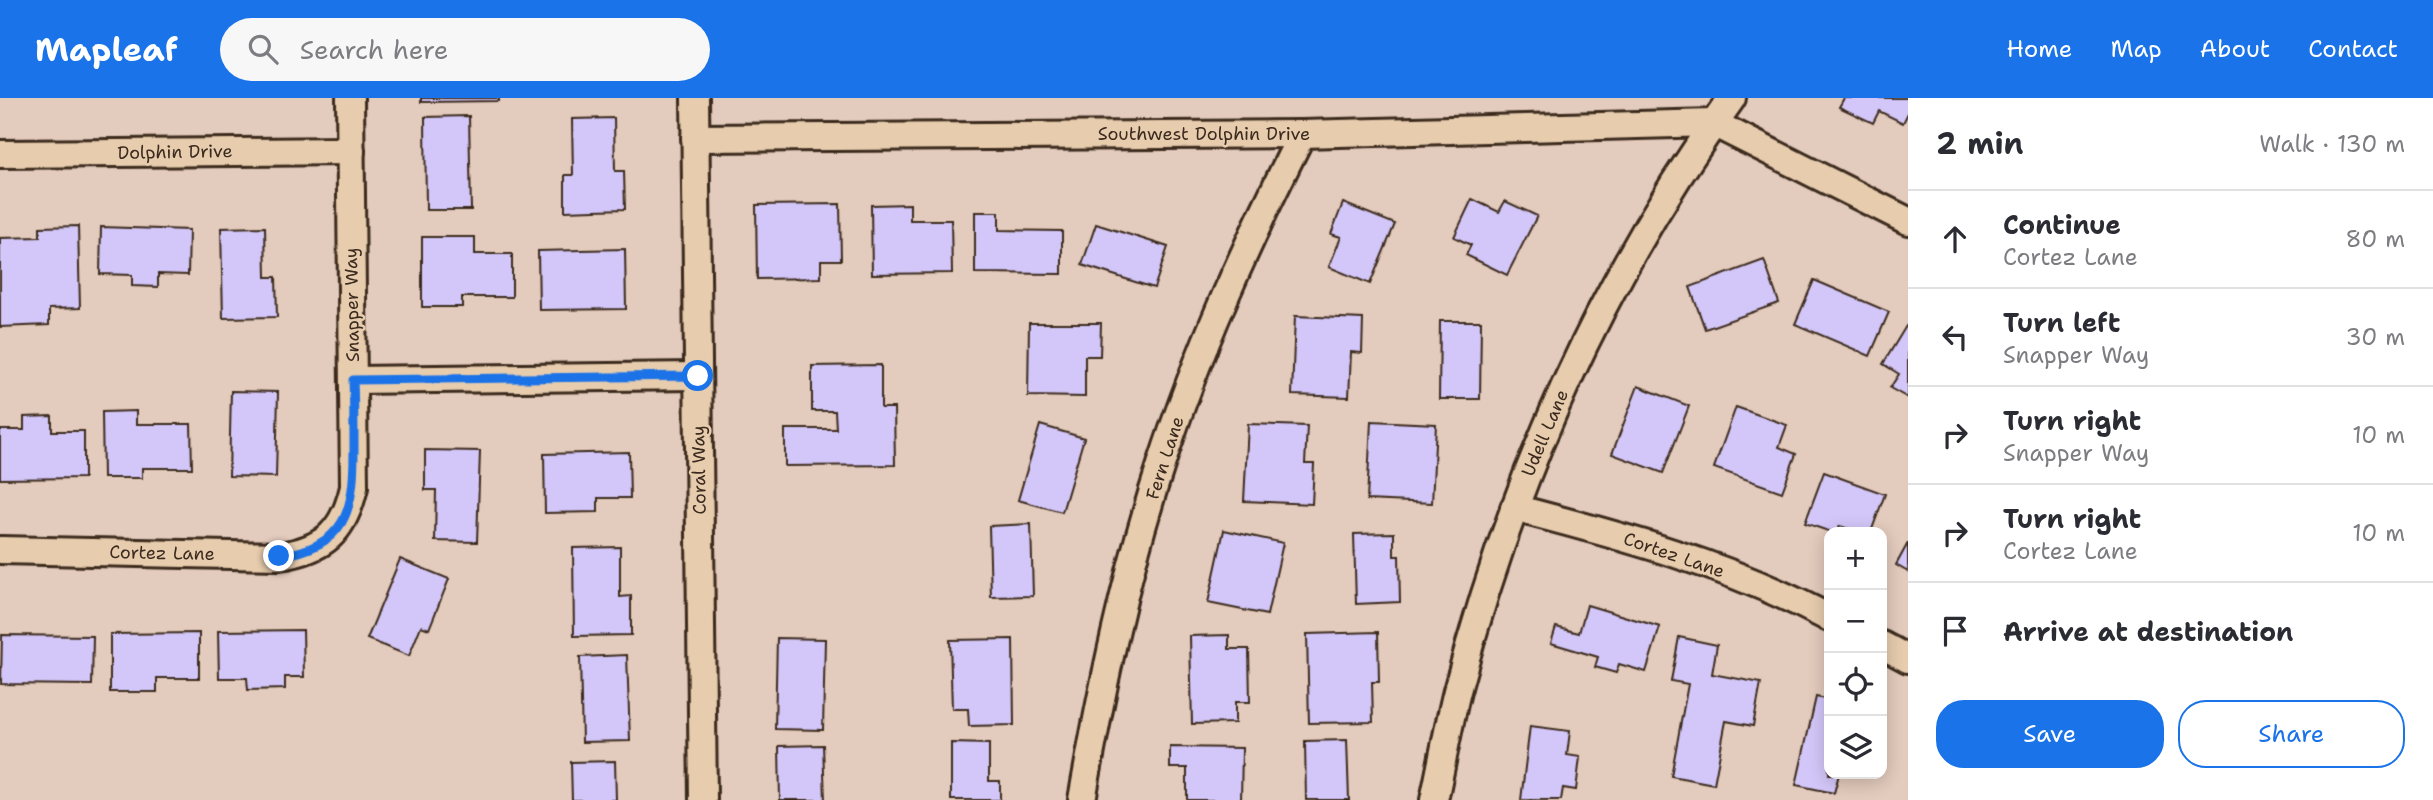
<!DOCTYPE html>
<html lang="en">
<head>
<meta charset="utf-8">
<style>
  :root { --surface:#fff; --page:#f7f7f7; --text:#2b2b33; --muted:#7c7c81; --line:#e1e1e2; --accent:#1a73e8 }
  body { margin:0; font-family:"Shantell Sans",sans-serif; background:var(--page); color:var(--text) }
  .controls { position:absolute; right:21px; bottom:21px; display:grid; overflow:hidden; border-radius:14px; box-shadow:0 4px 18px #0003 }
  .controls button { width:63px; height:63px; display:grid; place-items:center; padding:0; border:0; border-bottom:2px solid var(--line); background:var(--surface); color:var(--text); font:35px sans-serif }
  .stop { position:absolute; width:21px; height:21px; margin:-16px; border:5px solid #1a73e8; border-radius:50%; background:#fff }
  .stop.end { background:#1a73e8; border-color:#fff; box-shadow:0 2px 7px #0008 }
  .list { margin:0; padding:0; list-style:none }
  h2 { display:flex; justify-content:space-between; align-items:center; height:91px; margin:0; padding:0 28px; font-size:30px }
  h2 small { font-size:23px; font-weight:400; color:var(--muted) }
  .list li { display:grid; grid-template-columns:46px 1fr auto; gap:21px; align-items:center; box-sizing:border-box; height:98px; padding:0 28px; border-top:2px solid var(--line) }
  .list b { display:block; font-size:26px; white-space:nowrap }
  .list p { margin:0; font-size:23px; white-space:nowrap; color:var(--muted) }
  .list em { font-size:23px; font-style:normal; color:var(--muted) }
  .actions { display:flex; gap:14px; padding:21px 28px }
  .actions a { flex:1; padding:16px 0; border:2px solid var(--accent); border-radius:28px; text-align:center; font-size:24px; color:var(--accent) }
  .actions .main { background:var(--accent); color:#fff }
  .icon { flex:none; width:38px; height:38px; fill:none; stroke:currentColor; stroke-width:2; stroke-linecap:round; stroke-linejoin:round }
  .map { position:relative; flex:none; width:1908px; height:702px; overflow:hidden }
  header { display:flex; align-items:center; gap:42px; box-sizing:border-box; height:98px; padding:0 35px; background:var(--accent); color:#fff }
  header strong { font-size:33px }
  nav { display:flex; gap:38px; margin-inline-start:auto; font-size:24px }
  .search { width:490px; height:63px; background:var(--page); display:flex; align-items:center; gap:18px; box-sizing:border-box; padding:0 24px; border-radius:38px; color:var(--muted); font-size:26px }
  main { display:flex }
  aside { flex:1; background:var(--surface) }
  .map>svg:first-child { display:block }
  .building { fill:#d3c7f9; stroke:#3b2a1e; stroke-width:2 }
  .lines { fill:none; stroke-linecap:round; stroke-linejoin:round }
  .street-casing { stroke:#3b2a1e; stroke-width:32 }
  .street { stroke:#e7ccae; stroke-width:26 }
  .route { stroke:#1a73e8; stroke-width:9 }
  .labels { text-anchor:middle; stroke-width:5; stroke-linejoin:round; paint-order:stroke }
  .street-label { font-size:18px; fill:#3b2a1e; stroke:#e7ccae }
</style>
</head>
<body>
<header>
<strong>Mapleaf</strong>
<div class="search"><svg class="icon" aria-label="search" viewBox="0 0 24 24"><circle cx="10" cy="10" r="6"/><path d="M15 15l6 6"/></svg>Search here</div>
<nav><a>Home</a><a>Map</a><a>About</a><a>Contact</a></nav>
</header>
<main>
<div class="map">
<svg width="1908" height="702" viewBox="0 0 1908 702">
  <rect width="100%" height="100%" fill="#e3cbbd"/>
  <filter id="ink" filterUnits="userSpaceOnUse"><feTurbulence type="fractalNoise" baseFrequency=".0143" numOctaves="2"/><feDisplacementMap in="SourceGraphic" scale="14" xChannelSelector="R" yChannelSelector="G"/><feConvolveMatrix kernelMatrix="1 2 1 2 8 2 1 2 1" color-interpolation-filters="sRGB"/></filter>
  <g filter="url(#ink)">
    <g class="building">
      <polygon points="421,0 499,0 499,3 421,4"/>
      <polygon points="1844,0 1908,0 1908,15 1903,25 1879,13 1873,25 1839,9"/>
      <polygon points="469,18 471,112 426,112 425,19"/>
      <polygon points="614,20 615,73 624,73 625,111 565,113 565,77 573,77 572,21"/>
      <polygon points="1472,101 1499,114 1505,103 1537,118 1507,177 1466,157 1471,147 1454,139"/>
      <polygon points="1343,105 1395,126 1370,186 1329,169 1341,139 1331,136"/>
      <polygon points="840,106 841,162 821,162 821,180 757,181 756,107"/>
      <polygon points="910,106 910,122 951,122 952,175 872,176 871,107"/>
      <polygon points="975,114 999,114 999,132 1062,133 1062,176 975,175"/>
      <polygon points="1096,126 1168,149 1154,190 1082,167"/>
      <polygon points="78,128 80,210 49,211 49,227 0,229 0,140 40,139 40,129"/>
      <polygon points="101,129 189,132 188,177 158,176 158,189 132,188 132,177 100,176"/>
      <polygon points="265,129 266,179 276,179 277,219 223,220 221,130"/>
      <polygon points="422,139 475,139 475,156 512,156 512,199 462,199 462,209 422,209"/>
      <polygon points="625,151 626,211 539,212 538,153"/>
      <polygon points="1764,162 1779,205 1705,231 1690,189"/>
      <polygon points="1814,182 1889,214 1870,258 1795,226"/>
      <polygon points="1295,218 1363,221 1362,255 1351,254 1349,299 1292,297"/>
      <polygon points="1440,223 1481,223 1480,301 1439,301"/>
      <polygon points="1029,225 1101,225 1100,258 1085,258 1085,299 1028,298"/>
      <polygon points="1906,228 1908,229 1908,300 1890,290 1899,276 1883,266"/>
      <polygon points="881,267 881,310 894,310 895,367 785,368 785,331 836,331 835,313 812,313 812,268"/>
      <polygon points="1638,288 1689,308 1663,375 1612,356"/>
      <polygon points="231,293 278,294 276,379 229,378"/>
      <polygon points="1736,309 1787,327 1779,349 1796,356 1782,394 1714,370"/>
      <polygon points="136,313 136,326 191,326 192,370 142,370 142,380 103,380 102,314"/>
      <polygon points="52,318 52,333 84,333 84,380 0,381 0,332 24,332 24,319"/>
      <polygon points="1371,323 1436,326 1432,405 1367,402"/>
      <polygon points="1248,326 1307,328 1305,366 1314,366 1312,406 1244,403"/>
      <polygon points="1040,327 1084,340 1062,414 1018,402"/>
      <polygon points="425,352 480,353 477,444 435,443 436,392 425,392"/>
      <polygon points="629,354 630,400 598,400 598,414 545,415 544,356"/>
      <polygon points="1824,374 1885,396 1871,434 1857,434 1840,428 1837,434 1831,434 1805,425"/>
      <polygon points="1031,426 1033,498 991,499 989,428"/>
      <polygon points="1224,432 1283,445 1267,517 1208,505"/>
      <polygon points="1394,435 1394,458 1399,458 1400,504 1356,506 1354,436"/>
      <polygon points="1908,445 1908,474 1896,467"/>
      <polygon points="620,449 620,499 631,498 631,537 574,538 573,450"/>
      <polygon points="400,461 449,481 429,531 421,528 409,558 367,541"/>
      <polygon points="1587,507 1660,529 1646,574 1619,566 1616,575 1595,569 1598,559 1551,545 1556,529 1579,535"/>
      <polygon points="303,532 304,579 285,579 285,591 248,592 247,580 219,580 218,533"/>
      <polygon points="1378,534 1379,584 1372,584 1373,624 1309,625 1307,536"/>
      <polygon points="199,535 199,580 157,580 157,594 110,594 110,536"/>
      <polygon points="2,537 93,538 92,587 1,586"/>
      <polygon points="1229,537 1229,551 1249,551 1250,604 1235,604 1235,625 1192,626 1190,538"/>
      <polygon points="1679,539 1717,547 1712,576 1761,585 1753,628 1726,623 1714,686 1671,678 1688,586 1671,583"/>
      <polygon points="777,540 825,541 823,632 775,631"/>
      <polygon points="1013,541 1014,627 969,628 968,611 952,611 950,542"/>
      <polygon points="627,557 630,643 582,644 580,559"/>
      <polygon points="1816,599 1829,602 1829,676 1839,676 1834,695 1796,687"/>
      <polygon points="1530,628 1570,633 1567,657 1580,659 1576,692 1563,690 1561,702 1521,702"/>
      <polygon points="1347,642 1349,702 1306,702 1305,643"/>
      <polygon points="951,645 989,646 989,683 1000,683 1000,702 951,702"/>
      <polygon points="823,647 825,702 780,702 779,648"/>
      <polygon points="1170,649 1242,650 1241,702 1187,702 1187,670 1170,670"/>
      <polygon points="615,663 616,702 572,702 571,664"/>
    </g>
    <g class="lines">
      <defs>
        <g id="street">
          <polyline points="695,0 703,702"/>
          <polyline points="695,40 1302,36 1713,25 1908,123"/>
          <polyline points="0,56 351,53"/>
          <polyline points="353,282 698,278"/>
          <path d="M 1514,410 C 1622,438 1730,467 1829,520"/>
          <path d="M 0,452 L 279,458 C 324,452 344,434 354,389 L 350,0"/>
          <polyline points="1882,547 1908,561"/>
          <path d="M 1082,702 C 1102,589 1125,477 1161,367 C 1198,252 1248,143 1302,36"/>
          <path d="M 1434,702 C 1442,666 1448,629 1457,593 C 1512,382 1603,177 1732,0"/>
        </g>
      </defs>
      <use href="#street" class="street-casing"/>
      <use href="#street" class="street"/>
    </g>
  </g>
  <g class="lines" filter="url(#ink)">
    <path class="route" d="M 279,458 C 346,449 354,413 354,353 C 354,330 354,306 353,282 L 698,278"/>
  </g>
  <g class="labels">
    <g class="street-label">
      <text x="1204" y="42">Southwest Dolphin Drive</text>
      <text transform="translate(175 54) rotate(-1)" y="6">Dolphin Drive</text>
      <text transform="translate(352 207) rotate(-91)" y="6">Snapper Way</text>
      <text transform="translate(1545 335) rotate(-67)" y="6">Udell Lane</text>
      <text transform="translate(1165 360) rotate(-72)" y="6">Fern Lane</text>
      <text transform="translate(699 372) rotate(-91)" y="6">Coral Way</text>
      <text transform="translate(162 455) rotate(1)" y="6">Cortez Lane</text>
      <text transform="translate(1674 457) rotate(19)" y="6">Cortez Lane</text>
    </g>
  </g>
</svg>
<div class="controls">
<button>+</button>
<button>−</button>
<button><svg class="icon" aria-label="locate" viewBox="0 0 24 24"><circle cx="12" cy="12" r="6"/><path d="M12 2v4M12 18v4M2 12h4M18 12h4"/></svg></button>
<button><svg class="icon" aria-label="layers" viewBox="0 0 24 24"><path d="M12 4l9 5-9 5-9-5zM3 14l9 5 9-5"/></svg></button>
</div>
<div class="stop" style="left:698px;top:278px"></div>
<div class="stop end" style="left:279px;top:458px"></div>
</div>
<aside>
<h2>2 min<small>Walk · 130 m</small></h2>
<ul class="list">
<li><svg class="icon" aria-label="ahead" viewBox="0 0 24 24"><path d="M12 20V5M6 11l6-6 6 6"/></svg><div><b>Continue</b><p>Cortez Lane</p></div><em>80 m</em></li>
<li><svg class="icon" aria-label="left" viewBox="0 0 24 24"><path d="M17 20v-9H6M10 6l-5 5 5 5"/></svg><div><b>Turn left</b><p>Snapper Way</p></div><em>30 m</em></li>
<li><svg class="icon" aria-label="right" viewBox="0 0 24 24"><path d="M7 20v-9h11M14 6l5 5-5 5"/></svg><div><b>Turn right</b><p>Snapper Way</p></div><em>10 m</em></li>
<li><svg class="icon" aria-label="right" viewBox="0 0 24 24"><path d="M7 20v-9h11M14 6l5 5-5 5"/></svg><div><b>Turn right</b><p>Cortez Lane</p></div><em>10 m</em></li>
<li><svg class="icon" aria-label="arrive" viewBox="0 0 24 24"><path d="M6 21V4h12l-3 4 3 4H6"/></svg><div><b>Arrive at destination</b></div></li>
</ul>
<div class="actions"><a class="main">Save</a><a>Share</a></div>
</aside>
</main>
</body>
</html>
